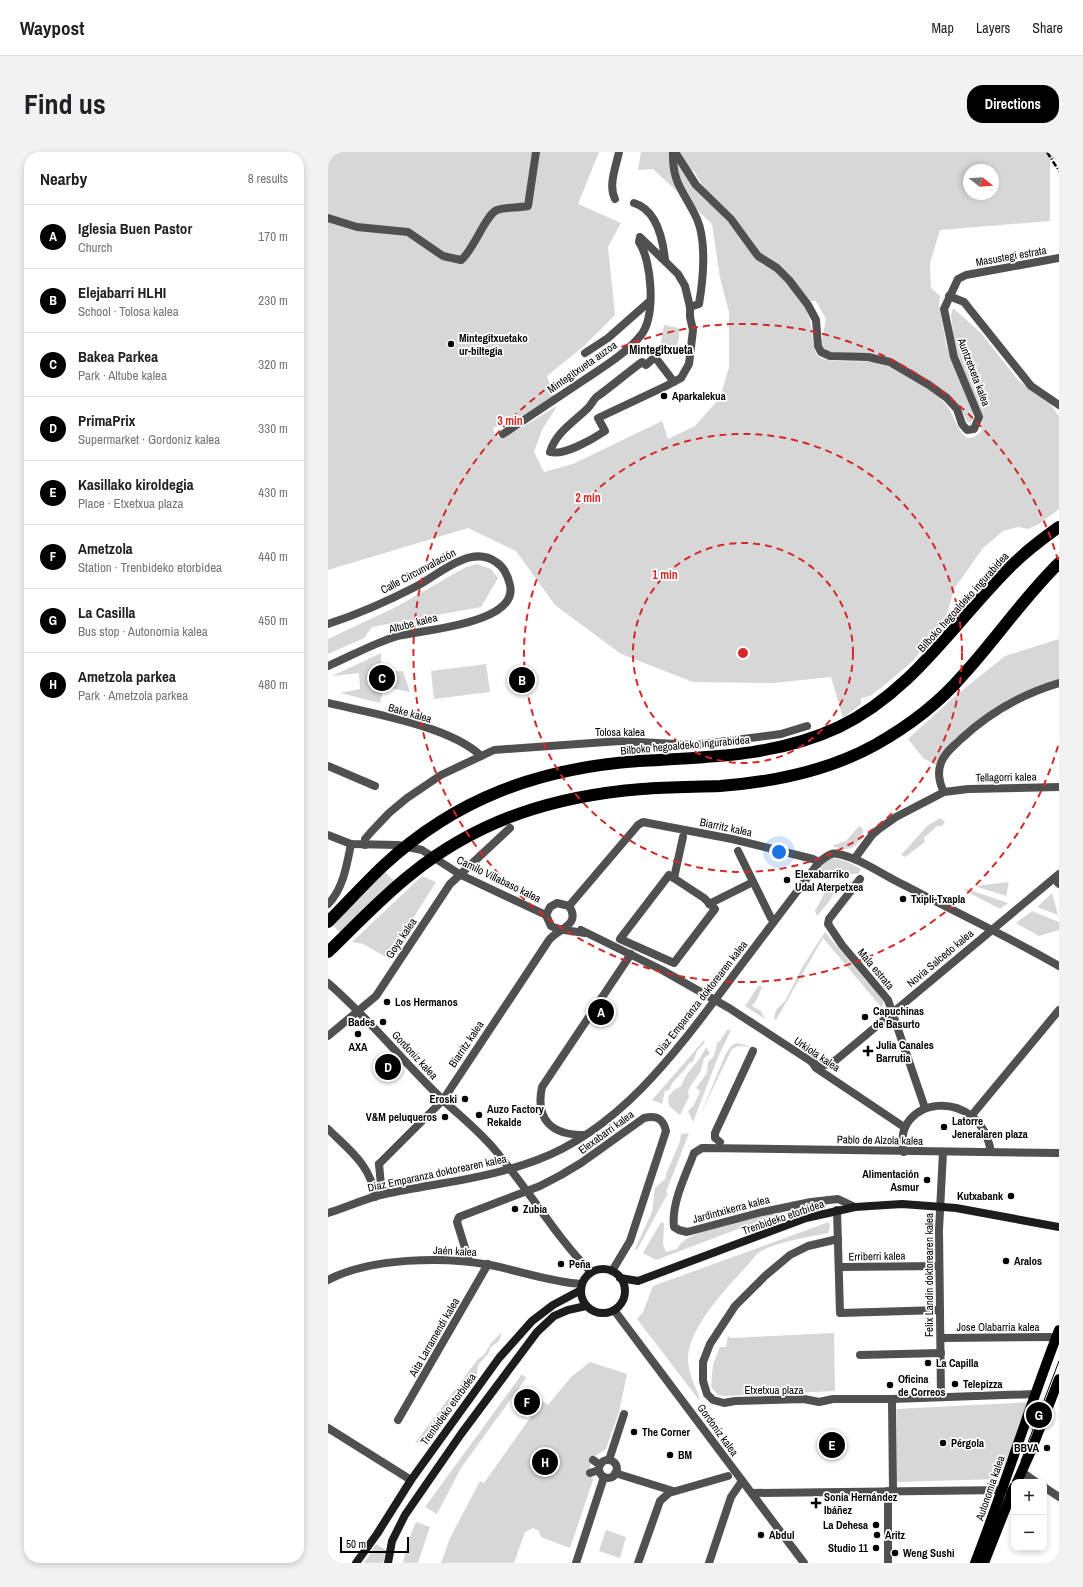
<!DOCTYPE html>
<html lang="en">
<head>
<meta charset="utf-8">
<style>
  :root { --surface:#fff; --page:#f2f2f2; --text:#202124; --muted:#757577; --line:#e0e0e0; --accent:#000 }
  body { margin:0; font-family:"Archivo Narrow",sans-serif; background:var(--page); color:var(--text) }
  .controls { position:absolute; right:12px; bottom:12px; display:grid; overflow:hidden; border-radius:8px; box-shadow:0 2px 6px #0003 }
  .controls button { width:36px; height:36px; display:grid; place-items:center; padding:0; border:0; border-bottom:1px solid var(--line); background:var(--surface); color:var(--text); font:20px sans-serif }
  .compass { position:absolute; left:635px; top:12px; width:36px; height:36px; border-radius:50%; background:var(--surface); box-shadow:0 2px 6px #0003; rotate:107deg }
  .scale { position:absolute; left:12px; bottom:10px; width:69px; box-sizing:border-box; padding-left:4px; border:2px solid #000; border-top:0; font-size:11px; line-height:14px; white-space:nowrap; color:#000; -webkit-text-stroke:3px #fff; paint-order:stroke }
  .you { position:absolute; left:451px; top:700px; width:14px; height:14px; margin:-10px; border:3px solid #fff; border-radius:50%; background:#1a73e8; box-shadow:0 0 0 6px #1a73e833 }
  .badge { display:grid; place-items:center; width:26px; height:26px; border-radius:50%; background:var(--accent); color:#fff; font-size:13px; font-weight:700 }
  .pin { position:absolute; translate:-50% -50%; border:2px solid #fff; box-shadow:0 1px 4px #0006 }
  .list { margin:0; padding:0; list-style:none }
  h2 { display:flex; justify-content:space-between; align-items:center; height:52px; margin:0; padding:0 16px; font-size:17px }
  h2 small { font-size:13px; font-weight:400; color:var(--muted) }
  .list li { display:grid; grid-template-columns:26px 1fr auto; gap:12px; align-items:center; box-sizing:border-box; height:64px; padding:0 16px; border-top:1px solid var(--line) }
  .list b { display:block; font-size:15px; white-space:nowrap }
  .list p { margin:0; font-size:13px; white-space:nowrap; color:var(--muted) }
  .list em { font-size:13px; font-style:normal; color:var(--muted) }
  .map { position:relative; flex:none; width:731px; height:1411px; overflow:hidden; border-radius:16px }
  header { display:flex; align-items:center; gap:24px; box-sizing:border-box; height:56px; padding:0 20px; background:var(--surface); border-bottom:1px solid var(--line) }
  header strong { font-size:19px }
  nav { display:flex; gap:22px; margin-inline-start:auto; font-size:14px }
  .intro { display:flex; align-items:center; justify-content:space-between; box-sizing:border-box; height:96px; padding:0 24px }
  h1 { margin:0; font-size:28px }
  .button { padding:10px 18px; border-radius:16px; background:var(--accent); color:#fff; font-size:14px; font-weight:700 }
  main { display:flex; gap:24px; padding:0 24px }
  aside { flex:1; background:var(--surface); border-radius:16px; box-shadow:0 2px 6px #0003 }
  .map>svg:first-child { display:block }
  .green { fill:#d7d7d7; fill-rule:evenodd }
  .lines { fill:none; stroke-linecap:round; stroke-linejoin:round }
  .street { stroke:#505050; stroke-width:8 }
  .secondary { stroke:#1d1d1d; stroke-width:8 }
  .primary { stroke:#000; stroke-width:10 }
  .highway { stroke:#000; stroke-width:12 }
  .tram { stroke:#000; stroke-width:1 }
  .rail { stroke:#000; stroke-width:2.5; stroke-dasharray:6 2 1 2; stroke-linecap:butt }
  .ring { fill:none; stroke:#d62828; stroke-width:2; stroke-dasharray:7 5 }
  .poi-dot { fill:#000; stroke:#fff; stroke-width:1.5 }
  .labels { text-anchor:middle; stroke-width:3.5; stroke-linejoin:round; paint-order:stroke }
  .street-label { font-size:11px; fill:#000; stroke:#fff }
  .poi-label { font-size:11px; font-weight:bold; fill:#000; stroke:#fff; text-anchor:start }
  .neighbourhood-label { font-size:12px; font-weight:bold; fill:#000; stroke:#fff }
  .centre { fill:#d62828; stroke:#fff; stroke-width:2 }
  .ring-label { font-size:12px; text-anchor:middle; font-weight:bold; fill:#d62828; stroke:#fff; stroke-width:3.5; stroke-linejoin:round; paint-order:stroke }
</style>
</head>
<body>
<header>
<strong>Waypost</strong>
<nav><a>Map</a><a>Layers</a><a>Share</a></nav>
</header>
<div class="intro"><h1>Find us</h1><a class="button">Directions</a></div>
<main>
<aside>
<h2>Nearby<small>8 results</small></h2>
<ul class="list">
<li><span class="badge">A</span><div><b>Iglesia Buen Pastor</b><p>Church</p></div><em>170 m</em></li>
<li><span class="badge">B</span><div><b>Elejabarri HLHI</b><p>School · Tolosa kalea</p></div><em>230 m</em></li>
<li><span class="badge">C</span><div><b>Bakea Parkea</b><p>Park · Altube kalea</p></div><em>320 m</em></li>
<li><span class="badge">D</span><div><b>PrimaPrix</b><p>Supermarket · Gordoniz kalea</p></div><em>330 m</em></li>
<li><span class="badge">E</span><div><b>Kasillako kiroldegia</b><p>Place · Etxetxua plaza</p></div><em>430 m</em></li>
<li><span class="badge">F</span><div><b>Ametzola</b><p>Station · Trenbideko etorbidea</p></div><em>440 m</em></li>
<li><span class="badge">G</span><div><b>La Casilla</b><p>Bus stop · Autonomia kalea</p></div><em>450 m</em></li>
<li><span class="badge">H</span><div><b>Ametzola parkea</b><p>Park · Ametzola parkea</p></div><em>480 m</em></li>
</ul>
</aside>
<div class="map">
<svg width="731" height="1411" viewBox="0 0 731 1411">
  <rect width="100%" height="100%" fill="#fff"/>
  <g class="green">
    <path d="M 0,0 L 271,0 L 250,52 L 293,71 L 280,95 L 287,163 L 256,194 L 219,224 L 226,244 L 196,263 L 165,276 L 168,285 C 180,287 216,261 229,254 L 214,278 L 206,300 L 216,320 L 245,312 L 334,269 L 340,287 L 367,274 L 392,246 L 401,215 L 401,160 L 392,126 L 384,72 L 325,17 L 310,18 L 313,0 L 731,0 L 731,8 L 722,7 L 722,69 L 612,78 L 602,111 L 603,136 L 612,144 L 611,153 L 618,192 L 644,259 L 645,266 L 643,271 L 639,270 L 632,254 L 625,246 L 566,208 L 556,204 L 546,202 L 501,200 L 495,196 L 494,188 L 498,167 L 488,149 L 482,149 L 468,131 L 432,100 L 405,63 L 375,35 L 365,17 L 363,31 C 373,44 385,54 396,66 C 423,94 453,121 476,153 C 486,167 483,198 490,204 C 503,214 541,205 559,213 C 574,219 611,242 620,255 C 627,266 629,278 639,286 L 646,285 L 653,280 L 655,265 L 634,215 L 626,188 L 623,163 L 625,156 L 653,181 L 690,228 L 723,253 L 731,264 L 731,357 L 711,372 L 700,377 L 690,375 L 675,379 L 655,396 L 626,437 L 618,466 L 585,509 L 554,535 L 542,544 L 533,546 L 533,552 L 515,566 L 503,525 L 445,531 L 365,530 L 293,502 L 227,453 L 188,399 L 140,376 L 0,418 ZM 641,18 L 665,18 L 665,42 L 641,42 Z"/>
    <polygon points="336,173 351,176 351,187 346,199 332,195"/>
    <polygon points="149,412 163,417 170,426 153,455 44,475 36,486 0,502 0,487 68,455 138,415"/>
    <polygon points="731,487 731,529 653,566 609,614 595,606 580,587 626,545 677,504"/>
    <polygon points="53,501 53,519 75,519 82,540 56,535 52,551 12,541 32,537 31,521 4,524"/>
    <polygon points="158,512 162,540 106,547 103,519"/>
    <polygon points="612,666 617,670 614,674 609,674 596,686 597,690 577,705 573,703 599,674"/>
    <path d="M 531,674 L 535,677 C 535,685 529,697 518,697 C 514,697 510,695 505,695 L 506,693 L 518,689 Z"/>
    <polygon points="505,706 520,710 533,717 530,722 505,722 495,726 486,722 496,709"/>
    <polygon points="52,715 68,731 17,785 1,770"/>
    <polygon points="94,724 108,730 60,806 35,792 24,790"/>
    <polygon points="515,730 524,730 507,738 501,750 489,764 487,759 496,742 496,735"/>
    <polygon points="681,730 678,744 647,734"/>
    <polygon points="639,737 680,751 672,757 636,738"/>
    <polygon points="724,741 730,763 709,755"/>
    <polygon points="704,759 731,770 731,778 711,784 688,771"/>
    <polygon points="497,780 556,850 554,856 495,786 448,868 446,866 448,858 457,849 475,814"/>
    <polygon points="431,833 434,835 429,847 424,854 433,859 437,867 417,854"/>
    <polygon points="399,878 403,878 390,905 365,970 360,959 366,953 372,939 368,936 379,921 380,910 386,904 389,891 392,889"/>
    <path d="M 376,888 L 377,890 L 369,899 L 365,910 L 361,911 C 356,921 345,927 341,938 L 337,939 L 334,952 L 324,948 Z"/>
    <polygon points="409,891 425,895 410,894 404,897 373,961 398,901 404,893"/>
    <path d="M 378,895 L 382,902 L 376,906 L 373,919 L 363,933 L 360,939 L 361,945 L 352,963 L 341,954 L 340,945 L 346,938 L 353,934 C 358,919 372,910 378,895 Z"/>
    <polygon points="361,981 338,1040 340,1041 309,1098 307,1097 324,1060 327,1036 338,1026 338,1022 352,989 353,982"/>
    <path d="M 463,1057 L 328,1108 L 315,1101 L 333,1070 L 336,1071 L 335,1093 L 338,1100 L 349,1097 C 358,1075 439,1063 463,1057 Z"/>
    <path d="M 501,1070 L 502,1075 L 500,1081 C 480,1085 447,1090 430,1101 C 426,1105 422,1111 418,1115 C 399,1135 360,1177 360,1206 C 360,1221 367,1233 372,1247 L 371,1248 L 309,1167 L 315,1160 L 325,1134 Z"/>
    <polygon points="174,1180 171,1189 163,1195 160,1202 150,1213 149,1222 140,1225 138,1232 128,1242 118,1258 109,1267 97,1289 87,1291 150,1207 156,1203 163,1191"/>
    <polygon points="506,1181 507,1239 398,1244 390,1243 383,1235 385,1212 392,1195 398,1195 400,1184 403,1186"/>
    <polygon points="262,1210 299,1222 291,1260 278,1297 263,1307 262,1318 265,1328 242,1396 213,1385 211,1379 205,1376 197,1380 186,1411 113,1411 122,1386 152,1329 156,1331 214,1249 220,1253 243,1225"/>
    <polygon points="194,1222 198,1226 133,1316 109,1362 97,1355"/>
    <polygon points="702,1250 671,1327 569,1330 569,1257"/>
    <polygon points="88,1370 102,1375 90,1411 75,1411 79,1392"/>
    <polygon points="278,1378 298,1385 292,1406 271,1399"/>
    <polygon points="48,1392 58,1398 55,1411 36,1411"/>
  </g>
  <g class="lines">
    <g class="street">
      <path d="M 345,0 C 344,33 357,40 369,67 C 379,90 375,129 371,152 L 362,155"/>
      <polyline points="347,0 368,33 403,67 430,104 449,116 461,128 480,153 488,168 490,194 493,200 502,204 540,205 562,210 601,233 619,246 629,257 634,272 639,278 646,277 651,265 626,205 616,157 630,127 638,123 731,106"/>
      <path d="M 287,47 C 280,33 288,15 291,0"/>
      <path d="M 306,51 C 329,58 335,88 337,108"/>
      <path d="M 0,66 L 29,75 L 80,80 L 115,104 L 133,108 C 146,98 157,63 169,58 C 179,55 190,56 200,54 L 208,0"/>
      <polyline points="621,144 636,150 703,234 731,253"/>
      <polyline points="257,201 280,186 322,149"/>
      <path d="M 175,282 C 202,264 229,246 256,228 C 274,216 300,200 313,183 C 328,164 324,109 311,90 L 312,85 L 350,122 L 357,134 L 362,155 L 362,165 L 365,178 L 361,212 L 353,226 L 338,234 L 270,266 L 277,279 C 265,287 236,304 222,300 C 228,280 247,269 260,256 C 264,252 266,246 270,244 C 285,233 299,221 314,210 L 318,213 L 327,205 L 346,230"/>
      <path d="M 0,472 C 31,462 60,449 89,434 C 104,426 118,414 134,408 C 146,403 158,403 168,410 C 176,415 180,424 182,433 C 191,472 93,478 70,484 C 48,490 21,505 0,514"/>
      <path d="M 0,551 C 42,561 122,574 153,604"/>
      <polyline points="0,614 47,634"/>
      <path d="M 616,640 C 611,630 609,621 613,611 C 616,601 626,594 633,587 C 661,561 694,542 731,531"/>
      <polyline points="0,683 23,692 70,693 94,698 133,723 218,763"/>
      <polyline points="37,693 37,687 43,680 61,661 79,646 113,623 166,598 292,589 367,593 453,582 479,574"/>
      <polyline points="410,699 443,766"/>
      <polyline points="527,706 544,683 551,677 568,665 616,640 640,637 731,635"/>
      <polygon points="341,723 376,746 387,757 346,811 292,787"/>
      <polyline points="346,726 355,685"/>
      <polyline points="532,727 501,767 500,772 514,793 560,848 597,956"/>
      <polyline points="730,731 731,732"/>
      <path d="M 0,752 C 15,738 19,712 23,692"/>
      <polyline points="381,752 425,730"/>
      <polyline points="241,754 310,673 315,670 404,687 485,707 491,710"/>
      <polyline points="253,778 334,818 401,856 484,910 488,916 576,975"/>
      <path d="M 0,831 C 42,867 75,910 115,948 C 134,966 155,982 171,1003 C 203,1041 228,1085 263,1120"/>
      <polyline points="0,884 48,844 122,732 182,676"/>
      <polyline points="484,910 497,913 508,908 731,722"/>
      <polyline points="644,963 731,858"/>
      <path d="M 0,977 C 21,998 43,1013 47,1045"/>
      <path d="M 256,983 C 224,983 207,968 214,935 L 303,802"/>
      <polyline points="392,990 387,986 387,981 425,899"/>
      <path d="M 576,1000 C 562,946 651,931 663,1000"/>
      <path d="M 51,1012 L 115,948 L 221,788 C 229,777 254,773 241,754 L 229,751 L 222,755 L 218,763 L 223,774 C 232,779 247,779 257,781"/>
      <polyline points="51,1012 53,1033 59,1041"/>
      <path d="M 527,1055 L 510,1047 L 483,1050 L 434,1060 L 359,1080 L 351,1078 L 346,1075 C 343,1051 358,1023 366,1001 L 374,996 L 731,1001"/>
      <polyline points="509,1058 512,1161 612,1158"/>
      <path d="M 0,1061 C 19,1055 38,1046 57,1042 C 108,1031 159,1027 209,1008 C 292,977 348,900 399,832 C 429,791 461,751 491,710 C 497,706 502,700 510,702 C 530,705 558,725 578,734 C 629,761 681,785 731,814"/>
      <polyline points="510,1087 480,1094 462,1103 437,1124 407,1154 382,1192 375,1210 375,1229 379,1242 385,1248 396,1251 407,1249 476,1247 491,1250 505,1247 564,1247 707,1242"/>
      <path d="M 141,1109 L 129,1070 L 131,1065 L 212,1034 L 233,1023 L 253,1011 L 316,966 C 328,963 335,966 338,979 L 302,1089 L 284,1119"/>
      <polyline points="512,1115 611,1114"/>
      <path d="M 0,1128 C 41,1106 116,1104 162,1113 C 193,1119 222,1130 254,1132"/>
      <polyline points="286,1158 476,1411"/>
      <polyline points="613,1186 728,1185"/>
      <polyline points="532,1203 613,1201"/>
      <polyline points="613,1245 611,1078 615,1000"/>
      <polyline points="564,1247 565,1339"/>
      <polyline points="70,1268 160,1112"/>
      <polyline points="0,1276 83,1328"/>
      <polyline points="265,1308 272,1313"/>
      <polyline points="281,1308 296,1262"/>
      <circle cx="280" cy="1317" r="9"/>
      <polyline points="694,1320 708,1330"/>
      <polyline points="262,1321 271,1318"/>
      <polyline points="287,1321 345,1339"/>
      <polyline points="716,1335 731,1345"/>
      <polyline points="424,1341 678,1338"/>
      <polyline points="248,1411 276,1325"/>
      <polyline points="310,1411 332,1349 341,1341 400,1324"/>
      <polyline points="381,1411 403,1345 414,1329"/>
      <polyline points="560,1411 560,1339"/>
    </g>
    <g class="secondary">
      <circle cx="275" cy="1139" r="22"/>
      <polyline points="292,1126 310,1129 478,1066 527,1055 574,1052 628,1056 731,1075"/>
      <polyline points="28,1411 49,1382 83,1328 171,1206 204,1169 225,1153 253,1138"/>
      <polyline points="60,1411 64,1389 77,1363 133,1282 209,1180 226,1164 240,1158 258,1154"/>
    </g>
    <g class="primary">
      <polyline points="689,1330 703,1299 731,1227"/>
      <path d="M 647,1411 C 677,1334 701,1255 731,1178"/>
      <polyline points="656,1411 686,1335"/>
    </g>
    <g class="highway">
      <path d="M 0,770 C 18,752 36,732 55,714 C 128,646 212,616 311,609 C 379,605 447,605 511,575 C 584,540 625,472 681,416 C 696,401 714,387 731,375"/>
      <path d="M 0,800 C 27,774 53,746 82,723 C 151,667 227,644 314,637 C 340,635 366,635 392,634 C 445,630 500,619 547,593 C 579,575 611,551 635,523 C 668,487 696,445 731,411"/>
    </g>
    <polyline class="tram" points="693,1309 731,1209"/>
    <polyline class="rail" points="719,0 731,19"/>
  </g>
  <g class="ring">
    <circle cx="415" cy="501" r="110"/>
    <circle cx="415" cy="501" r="219"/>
    <path d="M730 594A329 329 0 1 1 730 408"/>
  </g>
  <g class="poi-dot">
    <circle cx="123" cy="192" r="4"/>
    <circle cx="336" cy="244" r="4"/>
    <circle cx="459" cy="728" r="4"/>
    <circle cx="575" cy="747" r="4"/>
    <circle cx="59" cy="850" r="4"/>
    <circle cx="537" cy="865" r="4"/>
    <circle cx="55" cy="870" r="4"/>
    <circle cx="30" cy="882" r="4"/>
    <path d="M538 893h4v4h4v4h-4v4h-4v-4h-4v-4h4z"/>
    <circle cx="137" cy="947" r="4"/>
    <circle cx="151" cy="963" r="4"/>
    <circle cx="117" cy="965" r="4"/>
    <circle cx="616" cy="975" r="4"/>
    <circle cx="599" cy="1028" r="4"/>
    <circle cx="683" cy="1044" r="4"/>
    <circle cx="187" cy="1057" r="4"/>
    <circle cx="678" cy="1109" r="4"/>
    <circle cx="233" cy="1112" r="4"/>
    <circle cx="600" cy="1211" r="4"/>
    <circle cx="627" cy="1232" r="4"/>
    <circle cx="562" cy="1233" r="4"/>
    <circle cx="306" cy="1280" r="4"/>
    <circle cx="615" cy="1291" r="4"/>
    <circle cx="719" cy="1296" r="4"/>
    <circle cx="342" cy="1303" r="4"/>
    <path d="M486 1345h4v4h4v4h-4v4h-4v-4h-4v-4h4z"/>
    <circle cx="548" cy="1373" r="4"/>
    <circle cx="433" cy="1383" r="4"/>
    <circle cx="549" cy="1383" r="4"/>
    <circle cx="548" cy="1396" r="4"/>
    <circle cx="567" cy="1401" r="4"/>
  </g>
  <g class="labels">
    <g class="street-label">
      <text transform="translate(683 104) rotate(-10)" y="4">Masustegi estrata</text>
      <text transform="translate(254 215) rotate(-35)" y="4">Mintegitxueta auzoa</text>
      <text transform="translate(646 220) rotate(69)" y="4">Auntzetxeta kalea</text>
      <text transform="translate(90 419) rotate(-28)" y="4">Calle Circunvalación</text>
      <text transform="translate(635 450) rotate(-48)" y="4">Bilboko hegoaldeko ingurabidea</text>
      <text transform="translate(85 471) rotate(-14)" y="4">Altube kalea</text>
      <text transform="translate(82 561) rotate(16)" y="4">Bake kalea</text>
      <text x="292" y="584">Tolosa kalea</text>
      <text transform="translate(357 593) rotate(-5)" y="4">Bilboko hegoaldeko ingurabidea</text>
      <text transform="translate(678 625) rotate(-1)" y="4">Tellagorri kalea</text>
      <text transform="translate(398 675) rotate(12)" y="4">Biarritz kalea</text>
      <text transform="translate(171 727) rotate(26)" y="4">Camilo Villabaso kalea</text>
      <text transform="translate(73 786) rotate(-56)" y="4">Goya kalea</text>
      <text transform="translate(612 806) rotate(-40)" y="4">Novia Salcedo kalea</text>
      <text transform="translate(548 817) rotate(50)" y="4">Mala estrata</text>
      <text transform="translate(373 846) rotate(-52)" y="4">Diaz Emparanza doktorearen kalea</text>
      <text transform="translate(138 892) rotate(-56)" y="4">Biarritz kalea</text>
      <text transform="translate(489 902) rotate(34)" y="4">Urkiola kalea</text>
      <text transform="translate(87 903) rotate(47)" y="4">Gordoniz kalea</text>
      <text transform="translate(278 980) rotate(-36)" y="4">Elexabarri kalea</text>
      <text transform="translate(552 988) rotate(1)" y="4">Pablo de Alzola kalea</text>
      <text transform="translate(109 1021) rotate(-12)" y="4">Diaz Emparanza doktorearen kalea</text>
      <text transform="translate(403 1057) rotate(-15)" y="4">Jardintxikerra kalea</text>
      <text transform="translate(455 1065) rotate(-19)" y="4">Trenbideko etorbidea</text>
      <text transform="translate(127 1099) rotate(3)" y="4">Jaén kalea</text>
      <text transform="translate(549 1104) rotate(-1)" y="4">Erriberri kalea</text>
      <text transform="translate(601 1123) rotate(-90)" y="4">Felix Landin doktorearen kalea</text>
      <text x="670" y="1179">Jose Olabarria kalea</text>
      <text transform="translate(106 1185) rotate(-60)" y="4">Aita Larramendi kalea</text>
      <text x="446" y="1242">Etxetxua plaza</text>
      <text transform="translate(120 1257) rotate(-54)" y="4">Trenbideko etorbidea</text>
      <text transform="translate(390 1278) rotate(54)" y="4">Gordoniz kalea</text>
      <text transform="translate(662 1336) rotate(-71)" y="4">Autonomia kalea</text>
    </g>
    <g class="poi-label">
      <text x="131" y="190">Mintegitxuetako<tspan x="131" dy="13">ur-biltegia</tspan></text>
      <text x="344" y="248">Aparkalekua</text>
      <text x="467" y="726">Elexabarriko<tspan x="467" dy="13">Udal Aterpetxea</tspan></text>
      <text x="583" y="751">Txipli-Txapla</text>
      <text x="67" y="854">Los Hermanos</text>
      <text x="545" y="863">Capuchinas<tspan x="545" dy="13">de Basurto</tspan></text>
      <text x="47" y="874" text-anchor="end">Bades</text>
      <text x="548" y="897">Julia Canales<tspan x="548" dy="13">Barrutia</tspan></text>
      <text x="30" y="899" text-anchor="middle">AXA</text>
      <text x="129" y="951" text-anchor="end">Eroski</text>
      <text x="159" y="961">Auzo Factory<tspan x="159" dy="13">Rekalde</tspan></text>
      <text x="109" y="969" text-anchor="end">V&amp;M peluqueros</text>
      <text x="624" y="973">Latorre<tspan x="624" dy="13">Jeneralaren plaza</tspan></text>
      <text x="591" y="1026" text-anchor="end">Alimentación<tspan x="591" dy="13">Asmur</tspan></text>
      <text x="675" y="1048" text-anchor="end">Kutxabank</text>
      <text x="195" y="1061">Zubia</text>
      <text x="686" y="1113">Aralos</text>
      <text x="241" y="1116">Peña</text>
      <text x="608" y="1215">La Capilla</text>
      <text x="570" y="1231">Oficina<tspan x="570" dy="13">de Correos</tspan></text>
      <text x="635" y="1236">Telepizza</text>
      <text x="314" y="1284">The Corner</text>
      <text x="623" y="1295">Pérgola</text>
      <text x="711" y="1300" text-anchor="end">BBVA</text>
      <text x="350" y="1307">BM</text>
      <text x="496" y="1349">Sonia Hernández<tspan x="496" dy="13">Ibáñez</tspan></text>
      <text x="540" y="1377" text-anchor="end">La Dehesa</text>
      <text x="441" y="1387">Abdul</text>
      <text x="557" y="1387">Aritz</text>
      <text x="540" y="1400" text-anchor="end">Studio 11</text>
      <text x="575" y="1405">Weng Sushi</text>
    </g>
    <g class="neighbourhood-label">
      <text x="333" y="202">Mintegitxueta</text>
    </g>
  </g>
  <circle cx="415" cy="501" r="6" class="centre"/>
  <g class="ring-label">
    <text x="182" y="273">3 min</text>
    <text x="260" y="350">2 min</text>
    <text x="337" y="427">1 min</text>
  </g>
</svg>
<div class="controls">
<button>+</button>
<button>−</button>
</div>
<svg class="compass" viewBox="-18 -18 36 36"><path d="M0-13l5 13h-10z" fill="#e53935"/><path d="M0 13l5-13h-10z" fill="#757577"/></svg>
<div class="scale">50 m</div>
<div class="you"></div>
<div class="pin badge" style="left:273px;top:860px">A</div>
<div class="pin badge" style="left:194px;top:528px">B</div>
<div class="pin badge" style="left:54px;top:526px">C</div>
<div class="pin badge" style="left:60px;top:915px">D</div>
<div class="pin badge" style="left:504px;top:1293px">E</div>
<div class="pin badge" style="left:199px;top:1250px">F</div>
<div class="pin badge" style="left:711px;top:1263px">G</div>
<div class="pin badge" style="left:217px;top:1310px">H</div>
</div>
</main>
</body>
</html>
